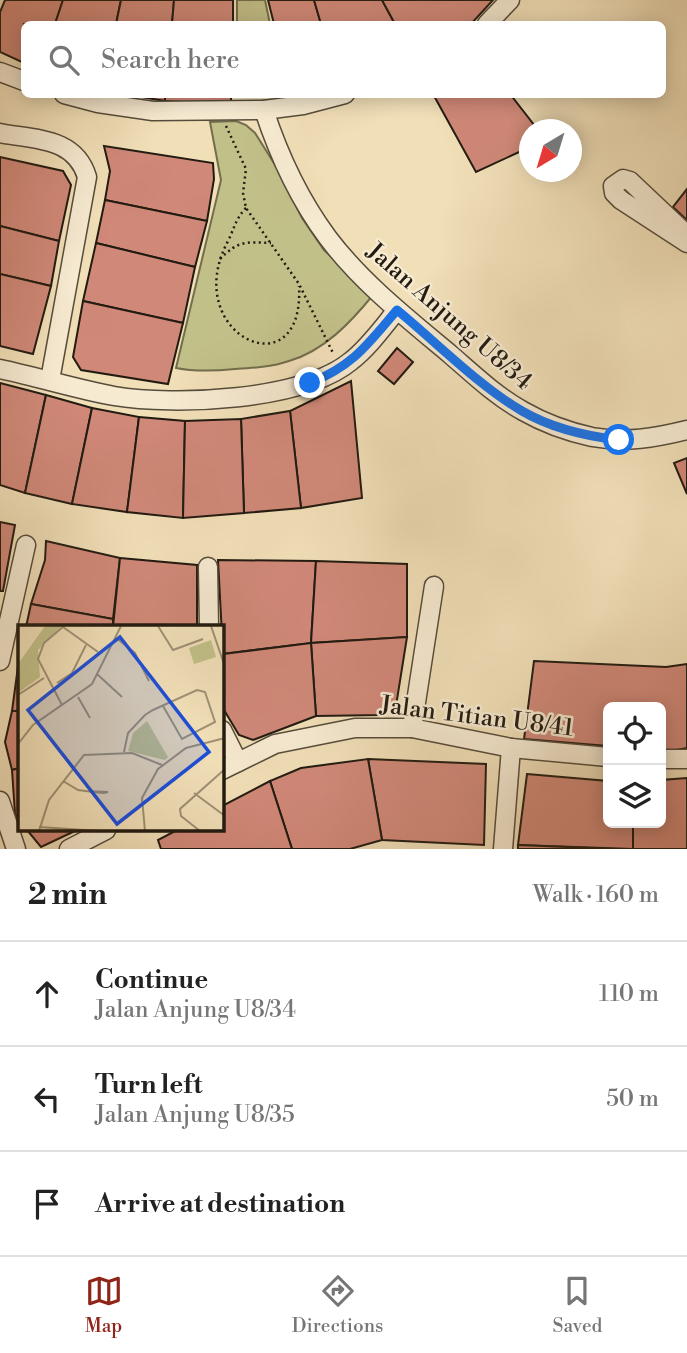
<!DOCTYPE html>
<html lang="en">
<head>
<meta charset="utf-8">
<style>
  :root { --surface:#fff; --page:#f6f6f6; --text:#222; --muted:#767676; --line:#e0e0e0; --accent:#8f2418 }
  body { margin:0; font-family:"Libre Bodoni",serif; background:var(--page); color:var(--text) }
  .controls { position:absolute; right:21px; bottom:21px; display:grid; overflow:hidden; border-radius:10px; box-shadow:0 4px 18px #0003 }
  .controls button { width:63px; height:63px; display:grid; place-items:center; padding:0; border:0; border-bottom:2px solid var(--line); background:var(--surface); color:var(--text); font:35px sans-serif }
  .compass { position:absolute; left:519px; top:119px; width:63px; height:63px; border-radius:50%; background:var(--surface); box-shadow:0 4px 18px #0003; rotate:218deg }
  .stop { position:absolute; width:21px; height:21px; margin:-16px; border:5px solid #1a73e8; border-radius:50%; background:#fff }
  .stop.end { background:#1a73e8; border-color:#fff; box-shadow:0 2px 7px #0008 }
  .list { margin:0; padding:0; list-style:none }
  h2 { display:flex; justify-content:space-between; align-items:center; height:91px; margin:0; padding:0 28px; font-size:30px }
  h2 small { font-size:23px; font-weight:400; color:var(--muted) }
  .list li { display:grid; grid-template-columns:46px 1fr auto; gap:21px; align-items:center; box-sizing:border-box; height:105px; padding:0 28px; border-top:2px solid var(--line) }
  .list b { display:block; font-size:26px; white-space:nowrap }
  .list p { margin:0; font-size:23px; white-space:nowrap; color:var(--muted) }
  .list em { font-size:23px; font-style:normal; color:var(--muted) }
  .icon { flex:none; width:38px; height:38px; fill:none; stroke:currentColor; stroke-width:2; stroke-linecap:round; stroke-linejoin:round }
  .map { position:relative; flex:none; width:687px; height:849px; overflow:hidden }
  .search { position:absolute; background:var(--surface); box-shadow:0 4px 18px #0003; left:21px; right:21px; top:21px; height:77px; display:flex; align-items:center; gap:18px; box-sizing:border-box; padding:0 24px; border-radius:10px; color:var(--muted); font-size:26px }
  .sheet { height:406px; background:var(--surface) }
  nav { display:flex; justify-content:space-around; align-items:center; box-sizing:border-box; height:98px; border-top:2px solid var(--line); background:var(--surface); font-size:19px; color:var(--muted) }
  nav a { display:grid; justify-items:center; gap:4px }
  nav .on { color:var(--accent) }
  .map>svg:first-child { display:block }
  .green { fill:#c2c089; stroke:#726e4d; stroke-width:2 }
  .building { fill:#d08878; stroke:#221b11; stroke-width:2 }
  .lines { fill:none; stroke-linecap:round; stroke-linejoin:round }
  .minor-casing { stroke:#564c3b; stroke-width:21 }
  .path { stroke:#221b11; stroke-width:2.5; stroke-dasharray:2 3.5; stroke-linecap:butt }
  .minor { stroke:#f6ead1; stroke-width:18 }
  .route { stroke:#1a73e8; stroke-width:9 }
  .labels { text-anchor:middle; stroke-width:5; stroke-linejoin:round; paint-order:stroke }
  .street-label { font-size:24px; fill:#221b11; stroke:#f6ead1 }
  .inset-road { fill:none; stroke:#9e9175; stroke-width:2 }
  .view { fill:#1d4ed8; fill-opacity:0.15; stroke:#1d4ed8; stroke-width:3.5 }
  .inset-edge { fill:none; stroke:#221b11; stroke-width:3.5 }
</style>
</head>
<body>
<div class="map">
<svg width="687" height="849" viewBox="0 0 687 849">
  <rect width="100%" height="100%" fill="#f1dfb8"/>
  <filter id="stains"><feTurbulence type="fractalNoise" baseFrequency=".00286" numOctaves="4"/><feColorMatrix values="0 0 0 0 .2 0 0 0 0 .09 0 0 0 0 .02 0 0 0 .5 -.17"/></filter>
  <radialGradient id="worn" r=".72"><stop offset=".6" stop-color="#630" stop-opacity="0"/><stop offset="1" stop-color="#630" stop-opacity=".3"/></radialGradient>
  <g class="green">
    <polygon points="237,0 265,0 270,24 237,24"/>
    <path d="M 236,121 L 246,125 L 255,133 L 277,168 L 302,218 L 324,250 L 373,295 C 351,322 324,351 289,361 C 272,367 253,368 235,369 C 215,371 196,372 176,368 L 221,180 L 210,122 Z"/>
  </g>
  <g class="building">
    <polygon points="5,0 63,0 55,24 24,24 24,63 0,52 0,12"/>
    <polygon points="63,0 121,0 116,24 55,24"/>
    <polygon points="121,0 174,0 172,24 116,24"/>
    <polygon points="174,0 233,0 233,24 172,24"/>
    <polygon points="268,0 314,0 321,24 274,24"/>
    <polygon points="314,0 382,0 395,24 321,24"/>
    <polygon points="382,0 493,0 471,24 395,24"/>
    <polygon points="124,94 165,94 165,101"/>
    <polygon points="165,94 231,94 231,105 165,101"/>
    <polygon points="433,94 510,94 538,130 530,130 530,147 476,172"/>
    <polygon points="104,146 213,163 214,179 207,221 105,200 110,171"/>
    <polygon points="0,157 63,171 71,185 59,241 0,226"/>
    <polygon points="687,189 687,220 673,207"/>
    <polygon points="105,200 207,221 195,267 96,243"/>
    <polygon points="0,226 59,241 51,286 0,274"/>
    <polygon points="96,243 195,267 183,323 83,301"/>
    <polygon points="0,274 51,286 33,354 0,346"/>
    <polygon points="83,301 183,323 168,384 81,370 73,357"/>
    <polygon points="397,348 413,362 394,384 378,371"/>
    <polygon points="351,381 362,498 301,508 290,411"/>
    <polygon points="0,383 46,395 25,493 0,485"/>
    <polygon points="46,395 92,408 72,504 25,493"/>
    <polygon points="92,408 139,417 127,512 72,504"/>
    <polygon points="290,411 301,508 244,513 241,419"/>
    <polygon points="139,417 185,421 183,518 127,512"/>
    <polygon points="241,419 244,513 183,518 185,421"/>
    <polygon points="687,458 687,494 674,463"/>
    <polygon points="0,522 15,525 3,591 0,591"/>
    <polygon points="46,541 120,558 113,619 31,604 45,560"/>
    <polygon points="120,558 197,565 197,627 113,627"/>
    <polygon points="218,560 316,561 311,643 223,654"/>
    <polygon points="316,561 407,564 407,637 311,643"/>
    <polygon points="31,604 113,619 113,627 26,627"/>
    <polygon points="407,637 396,706 382,715 316,716 311,643"/>
    <polygon points="311,643 316,716 253,740 239,735 224,710 223,654"/>
    <polygon points="19,659 19,711 12,711"/>
    <polygon points="534,661 666,667 687,664 687,748 671,751 661,750 661,707 608,707 608,746 524,739"/>
    <polygon points="12,711 19,711 19,768 12,770 5,742"/>
    <polygon points="368,759 486,764 484,845 382,840"/>
    <polygon points="368,759 382,840 350,849 292,849 270,781 301,768"/>
    <polygon points="19,768 19,820 15,814 12,770"/>
    <polygon points="527,774 608,781 608,823 633,823 633,849 518,845"/>
    <polygon points="687,778 687,849 633,849 633,823 661,823 661,780"/>
    <polygon points="270,781 292,849 161,849 158,840 177,830 222,830 222,806"/>
    <polygon points="27,830 77,830 41,847"/>
    <polygon points="518,845 615,849 518,849"/>
  </g>
  <g class="lines">
    <defs>
      <g id="minor">
        <polyline points="487,24 510,0"/>
        <polyline points="0,72 24,81"/>
        <polyline points="64,94 98,103 153,111 264,110 303,105 345,94"/>
        <path d="M 264,110 C 279,156 299,199 328,238 C 362,283 408,319 451,355 C 474,375 496,396 523,411 C 544,423 569,432 592,437 C 625,443 655,438 687,430"/>
        <path d="M 0,133 C 35,140 75,137 87,177 L 50,380"/>
        <polyline points="687,235 630,181 623,179 613,186 614,193 621,200 687,243"/>
        <path d="M 0,369 C 38,377 76,389 114,396 C 174,406 303,401 351,361 C 369,347 383,327 397,310"/>
        <polyline points="208,567 209,627"/>
        <polyline points="0,661 26,545"/>
        <polyline points="412,728 434,586"/>
        <polyline points="222,730 238,762"/>
        <polyline points="661,759 687,759"/>
        <polyline points="222,770 275,744 355,728 412,728 511,748 608,757"/>
        <polyline points="0,801 16,849"/>
        <polyline points="69,849 106,830"/>
        <polyline points="503,849 511,748"/>
      </g>
    </defs>
    <use href="#minor" class="minor-casing"/>
    <g class="path">
      <polyline points="226,126 246,169 243,193 246,208 299,284 333,353"/>
      <path d="M 246,208 C 236,218 234,229 228,241 C 178,335 305,393 299,286"/>
      <path d="M 220,259 C 239,240 246,242 271,243"/>
    </g>
    <use href="#minor" class="minor"/>
  </g>
  <g class="lines">
    <path class="route" d="M 310,383 C 353,366 368,344 397,310 C 436,342 479,386 522,411 C 551,428 585,436 619,440"/>
  </g>
  <g class="labels">
    <g class="street-label">
      <text transform="translate(450 316) rotate(41)" y="8">Jalan Anjung U8/34</text>
      <text transform="translate(477 716) rotate(7)" y="8">Jalan Titian U8/41</text>
    </g>
  </g>
  <g transform="translate(18 625)">
    <rect width="206" height="206" fill="#f1dfb8"/>
    <path d="M 27,1 L 44,1 L 20,25 L 22,52 L 0,68 L 0,39 ZM 193,15 L 198,32 L 176,39 L 171,23 ZM 129,96 L 150,132 L 147,135 L 110,126 L 115,108 Z" fill="#c2c089"/>
    <path class="inset-road" d="M 140,1 L 155,25 L 185,14M 193,1 L 207,42M 45,2 L 80,27M 97,12 L 117,28 L 131,56M 79,49 L 104,72M 39,58 L 54,48 L 68,20M 0,70 L 26,53M 60,72 L 72,93M 44,80 L 20,34 L 26,18 L 46,1M 0,119 L 15,100 L 74,59 L 103,1M 106,127 L 110,108 L 127,90 L 135,85 L 179,65 L 187,67 L 197,97 L 164,114 L 145,81M 45,156 L 60,165 L 75,167 L 86,168 L 90,167 L 66,166M 176,168 L 207,191M 21,202 L 81,206M 21,206 L 31,175 L 66,130 L 114,128 L 144,140M 127,206 L 124,173 L 140,144 L 168,123 L 207,113M 182,206 L 163,191 L 162,184 L 207,144"/>
    <path class="view" d="M 102,12 L 191,127 L 99,199 L 10,85 Z"/>
    <rect width="206" height="206" class="inset-edge"/>
  </g>
  <rect width="100%" height="100%" filter="url(#stains)"/>
  <rect width="100%" height="100%" fill="url(#worn)"/>
</svg>
<div class="controls">
<button><svg class="icon" aria-label="locate" viewBox="0 0 24 24"><circle cx="12" cy="12" r="6"/><path d="M12 2v4M12 18v4M2 12h4M18 12h4"/></svg></button>
<button><svg class="icon" aria-label="layers" viewBox="0 0 24 24"><path d="M12 4l9 5-9 5-9-5zM3 14l9 5 9-5"/></svg></button>
</div>
<svg class="compass" viewBox="-18 -18 36 36"><path d="M0-13l5 13h-10z" fill="#e53935"/><path d="M0 13l5-13h-10z" fill="#767676"/></svg>
<div class="stop" style="left:619px;top:440px"></div>
<div class="stop end" style="left:310px;top:383px"></div>
<div class="search"><svg class="icon" aria-label="search" viewBox="0 0 24 24"><circle cx="10" cy="10" r="6"/><path d="M15 15l6 6"/></svg>Search here</div>
</div>
<section class="sheet">
<h2>2 min<small>Walk · 160 m</small></h2>
<ul class="list">
<li><svg class="icon" aria-label="ahead" viewBox="0 0 24 24"><path d="M12 20V5M6 11l6-6 6 6"/></svg><div><b>Continue</b><p>Jalan Anjung U8/34</p></div><em>110 m</em></li>
<li><svg class="icon" aria-label="left" viewBox="0 0 24 24"><path d="M17 20v-9H6M10 6l-5 5 5 5"/></svg><div><b>Turn left</b><p>Jalan Anjung U8/35</p></div><em>50 m</em></li>
<li><svg class="icon" aria-label="arrive" viewBox="0 0 24 24"><path d="M6 21V4h12l-3 4 3 4H6"/></svg><div><b>Arrive at destination</b></div></li>
</ul>
</section>
<nav>
<a class="on"><svg class="icon" aria-label="map" viewBox="0 0 24 24"><path d="M3 6l6-2 6 2 6-2v14l-6 2-6-2-6 2zM9 4v14M15 6v14"/></svg>Map</a>
<a><svg class="icon" aria-label="directions" viewBox="0 0 24 24"><path d="M12 3l9 9-9 9-9-9zM9 14v-3h6M13 9l2 2-2 2"/></svg>Directions</a>
<a><svg class="icon" aria-label="saved" viewBox="0 0 24 24"><path d="M7 4h10v16l-5-4-5 4z"/></svg>Saved</a>
</nav>
</body>
</html>
